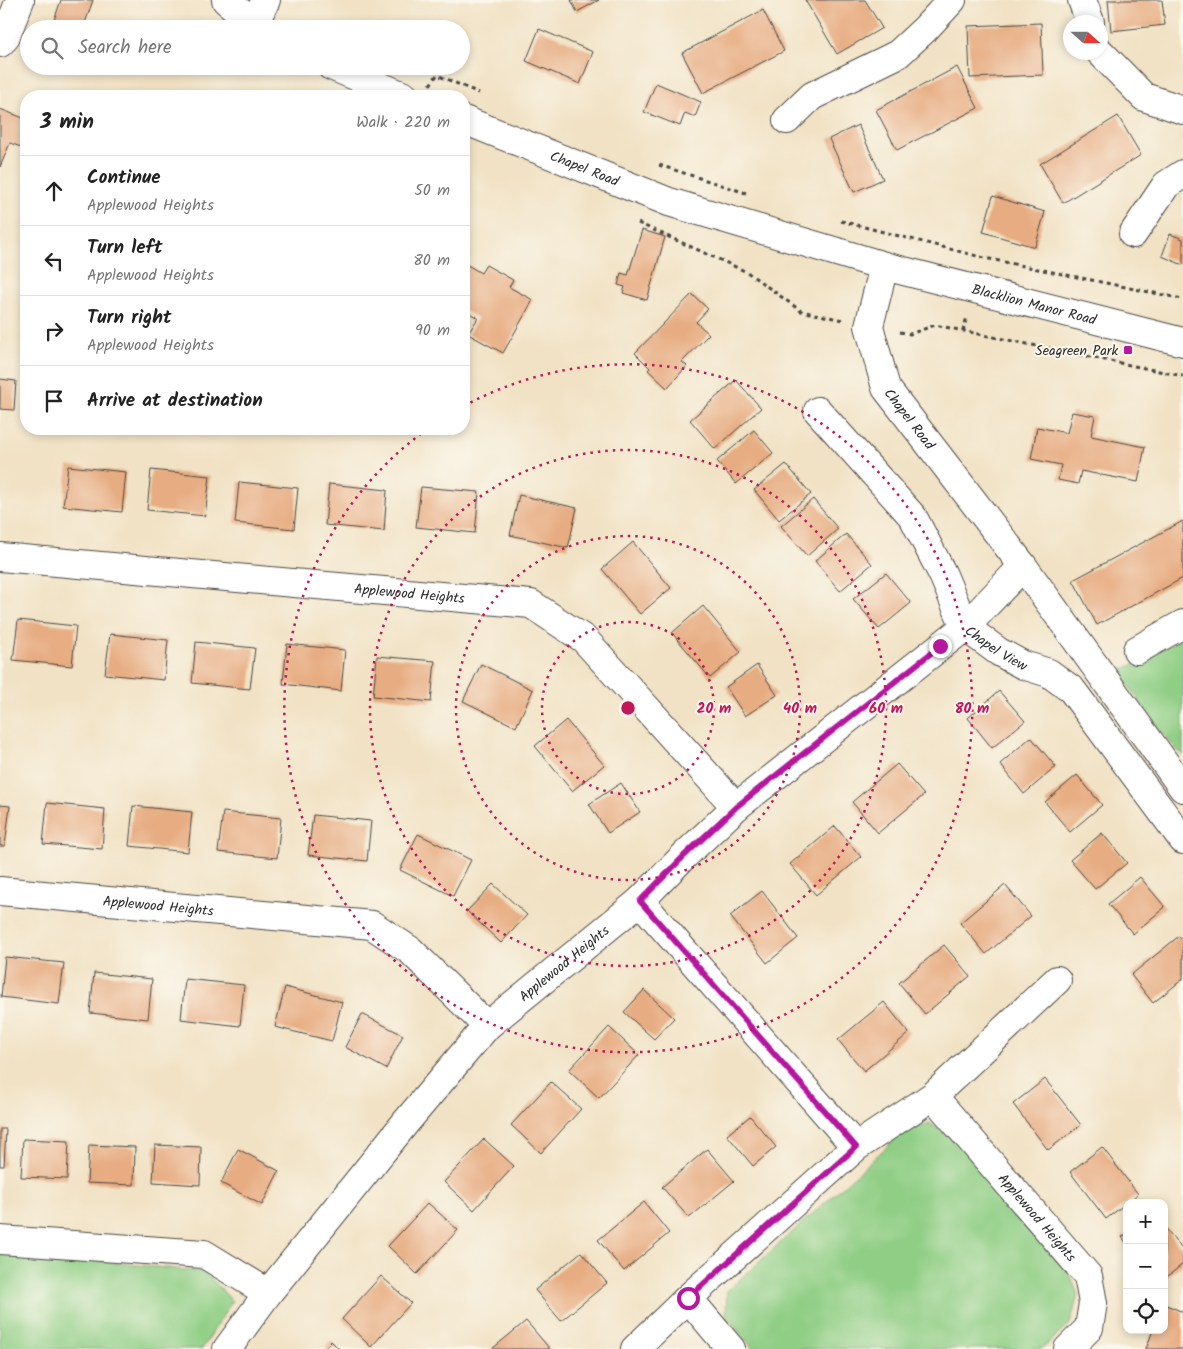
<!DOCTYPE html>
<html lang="en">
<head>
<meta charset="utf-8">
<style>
  :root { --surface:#fff; --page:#f2f2f2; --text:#222; --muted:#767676; --line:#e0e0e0 }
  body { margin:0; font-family:Kalam,sans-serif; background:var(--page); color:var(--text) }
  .controls { position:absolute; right:15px; bottom:15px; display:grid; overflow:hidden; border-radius:10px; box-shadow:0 2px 8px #0003 }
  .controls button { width:45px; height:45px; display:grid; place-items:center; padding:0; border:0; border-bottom:1px solid var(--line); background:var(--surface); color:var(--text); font:25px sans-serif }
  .compass { position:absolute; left:1063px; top:15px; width:45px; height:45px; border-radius:50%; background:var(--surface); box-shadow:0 2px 8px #0003; rotate:111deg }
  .stop { position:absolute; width:15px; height:15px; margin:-11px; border:4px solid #b5179e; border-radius:50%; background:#fff }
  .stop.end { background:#b5179e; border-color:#fff; box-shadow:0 1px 5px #0008 }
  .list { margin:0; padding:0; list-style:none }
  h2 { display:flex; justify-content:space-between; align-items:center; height:65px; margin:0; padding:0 20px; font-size:21px }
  h2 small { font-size:16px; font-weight:400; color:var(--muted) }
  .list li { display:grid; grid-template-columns:32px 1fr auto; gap:15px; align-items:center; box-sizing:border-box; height:70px; padding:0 20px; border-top:1px solid var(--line) }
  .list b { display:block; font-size:19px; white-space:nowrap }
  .list p { margin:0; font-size:16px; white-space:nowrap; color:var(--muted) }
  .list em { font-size:16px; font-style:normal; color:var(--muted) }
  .icon { flex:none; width:28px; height:28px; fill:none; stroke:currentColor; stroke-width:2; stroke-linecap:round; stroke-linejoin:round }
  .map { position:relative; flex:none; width:1183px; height:1349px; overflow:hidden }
  .search { position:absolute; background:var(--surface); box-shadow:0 2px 8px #0003; left:20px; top:20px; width:450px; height:55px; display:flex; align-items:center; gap:12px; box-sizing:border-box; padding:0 18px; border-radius:28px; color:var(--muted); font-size:19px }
  .panel { position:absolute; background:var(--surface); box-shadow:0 2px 8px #0003; left:20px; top:90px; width:450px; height:345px; border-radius:20px }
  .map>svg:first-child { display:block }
  .green { fill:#8fce84; stroke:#5d7c58 }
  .building { fill:#e7ac81 }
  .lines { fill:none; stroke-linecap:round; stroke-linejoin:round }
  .minor-casing { stroke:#494642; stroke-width:30 }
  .path { stroke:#494642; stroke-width:3; stroke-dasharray:4 4; stroke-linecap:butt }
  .minor { stroke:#fff; stroke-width:28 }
  .route { stroke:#b5179e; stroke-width:6 }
  .ring { fill:none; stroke:#c2185b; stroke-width:2.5; stroke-dasharray:2.5 5 }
  .poi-dot { fill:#b5179e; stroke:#fbf7ec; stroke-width:2 }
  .labels { text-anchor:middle; stroke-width:4; stroke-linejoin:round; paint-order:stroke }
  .street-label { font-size:14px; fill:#2b2b2b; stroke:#fbf7ec }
  .poi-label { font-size:14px; fill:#2b2b2b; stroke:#fbf7ec; text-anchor:end }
  .centre { fill:#c2185b; stroke:#fbf7ec; stroke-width:2.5 }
  .ring-label { font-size:15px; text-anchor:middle; font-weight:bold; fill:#c2185b; stroke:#fbf7ec; stroke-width:4; stroke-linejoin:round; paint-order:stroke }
</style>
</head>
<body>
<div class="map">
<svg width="1183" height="1349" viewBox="0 0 1183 1349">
  <rect width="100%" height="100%" fill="#fbf7ec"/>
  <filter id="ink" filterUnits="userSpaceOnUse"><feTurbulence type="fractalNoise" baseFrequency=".02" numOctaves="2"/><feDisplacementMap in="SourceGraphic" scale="10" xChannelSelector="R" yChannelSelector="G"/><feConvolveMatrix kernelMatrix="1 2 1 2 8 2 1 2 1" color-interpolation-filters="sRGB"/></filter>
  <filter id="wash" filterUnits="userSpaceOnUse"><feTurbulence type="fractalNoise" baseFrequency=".0096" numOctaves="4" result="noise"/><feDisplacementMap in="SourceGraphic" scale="20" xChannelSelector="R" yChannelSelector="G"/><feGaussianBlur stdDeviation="1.12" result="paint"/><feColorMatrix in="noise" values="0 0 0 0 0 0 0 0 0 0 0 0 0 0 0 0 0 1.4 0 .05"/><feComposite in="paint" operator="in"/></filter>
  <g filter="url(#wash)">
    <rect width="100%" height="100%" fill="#f1e2c5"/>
    <g class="green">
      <polygon points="1183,638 1183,756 1162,733 1119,672"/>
      <polygon points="929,1123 957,1141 1066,1265 1078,1295 1070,1324 1042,1349 754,1349 726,1317 727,1291 900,1135"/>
      <polygon points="0,1251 205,1272 232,1301 202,1349 0,1349"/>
    </g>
    <g id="blocks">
      <g class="building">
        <polygon points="61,0 93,0 83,29 51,29"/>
        <polygon points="571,0 599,0 577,12"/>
        <polygon points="805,0 865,0 882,28 837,54"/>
        <polygon points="1108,0 1162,0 1165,25 1111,31"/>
        <polygon points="763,10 784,51 703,93 682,53"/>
        <polygon points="1041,23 1043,75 970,78 968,26"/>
        <polygon points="539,29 593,52 580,84 526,61"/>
        <polygon points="957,67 978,108 897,150 876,110"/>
        <polygon points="656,83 701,102 695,117 685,113 680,126 644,112"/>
        <polygon points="0,109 26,119 26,149 10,143 0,167"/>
        <polygon points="1118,116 1141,155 1063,203 1040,164"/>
        <polygon points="858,125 883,179 854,192 829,139"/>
        <polygon points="993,196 1045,212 1035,247 983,232"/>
        <polygon points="642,230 665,237 647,300 623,293 625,287 618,285 621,273 628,275"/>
        <polygon points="1170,234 1183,239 1183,265 1162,256"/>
        <polygon points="464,263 481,273 486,265 513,280 509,287 533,300 503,353 468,334 478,318 464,310"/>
        <polygon points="692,294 708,309 696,322 709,334 682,362 687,366 667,388 648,370 650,368 635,353"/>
        <polygon points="0,379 16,381 14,410 0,409"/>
        <polygon points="736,380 761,408 715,449 690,420"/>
        <polygon points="1072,412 1095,416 1091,436 1145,447 1138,482 1081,471 1078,484 1058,480 1061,465 1031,459 1037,427 1067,433"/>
        <polygon points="754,430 773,453 736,484 717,461"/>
        <polygon points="786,464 811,494 779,520 754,490"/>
        <polygon points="68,466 126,472 122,512 63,506"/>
        <polygon points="151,470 210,476 205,516 147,510"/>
        <polygon points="239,482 298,488 294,529 235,523"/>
        <polygon points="329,484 387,490 384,531 325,525"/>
        <polygon points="421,487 479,492 475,533 416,527"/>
        <polygon points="519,495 577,508 568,548 510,535"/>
        <polygon points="813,499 838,529 807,556 781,526"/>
        <polygon points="1183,521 1183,578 1097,625 1073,580"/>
        <polygon points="846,534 872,564 840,591 815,561"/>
        <polygon points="633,542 671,588 640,614 602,569"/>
        <polygon points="886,573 911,603 879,629 853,599"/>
        <polygon points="703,606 741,652 710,678 672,633"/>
        <polygon points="18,620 76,626 72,666 13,660"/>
        <polygon points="110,634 168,640 164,680 105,674"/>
        <polygon points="196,642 255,648 250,689 192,683"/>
        <polygon points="287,644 345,650 341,691 283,684"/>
        <polygon points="377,656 435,661 431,702 373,696"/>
        <polygon points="481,664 533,690 516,727 463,701"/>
        <polygon points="757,665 777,695 745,716 726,687"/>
        <polygon points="999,691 1025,721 992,748 968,718"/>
        <polygon points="566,720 604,765 572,791 535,746"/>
        <polygon points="1031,737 1056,767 1024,794 1000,764"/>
        <polygon points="897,764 924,795 878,833 852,802"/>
        <polygon points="1077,775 1102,805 1070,832 1045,802"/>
        <polygon points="621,783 640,812 608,833 589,804"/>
        <polygon points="47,803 105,809 102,849 43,844"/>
        <polygon points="0,805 10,806 5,846 0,846"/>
        <polygon points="133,806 192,812 188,852 129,846"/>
        <polygon points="223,812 281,818 277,858 218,852"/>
        <polygon points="313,815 371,821 367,861 308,855"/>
        <polygon points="835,826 861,857 816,895 790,864"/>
        <polygon points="1102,833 1127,863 1095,889 1070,860"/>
        <polygon points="418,834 471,860 453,896 400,870"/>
        <polygon points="1140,877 1165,907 1133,934 1108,904"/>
        <polygon points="493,884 527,915 501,943 467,911"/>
        <polygon points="1005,885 1031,916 986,954 960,923"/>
        <polygon points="762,891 798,938 767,963 730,916"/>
        <polygon points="1179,936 1183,941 1183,979 1153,1003 1131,975"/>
        <polygon points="944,945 970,976 925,1014 899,983"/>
        <polygon points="5,957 64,963 59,1004 1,997"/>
        <polygon points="94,973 152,979 148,1019 90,1013"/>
        <polygon points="185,979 244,985 240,1026 181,1019"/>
        <polygon points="285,987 342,1002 332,1041 275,1027"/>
        <polygon points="644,990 674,1018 654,1039 624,1012"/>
        <polygon points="884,1002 909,1033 864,1071 838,1040"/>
        <polygon points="362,1014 403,1035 386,1069 345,1047"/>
        <polygon points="609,1027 639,1055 599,1098 569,1070"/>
        <polygon points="1045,1079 1081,1125 1048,1150 1013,1104"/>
        <polygon points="551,1082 581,1109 541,1153 511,1125"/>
        <polygon points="750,1116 776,1147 753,1166 727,1135"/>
        <polygon points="0,1129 6,1129 4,1166 0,1166"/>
        <polygon points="23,1139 69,1141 67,1179 21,1177"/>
        <polygon points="484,1139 514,1166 474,1210 444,1182"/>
        <polygon points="89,1145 135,1147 134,1185 87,1183"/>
        <polygon points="155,1145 201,1147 200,1185 153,1182"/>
        <polygon points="1102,1147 1138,1194 1106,1219 1070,1172"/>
        <polygon points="238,1149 279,1171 262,1205 221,1183"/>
        <polygon points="707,1149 734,1181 689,1218 662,1187"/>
        <polygon points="644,1202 669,1233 624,1271 598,1240"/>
        <polygon points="428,1203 458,1230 417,1274 388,1246"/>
        <polygon points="1164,1226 1183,1250 1183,1264 1164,1279"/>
        <polygon points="1127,1234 1127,1244 1122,1237"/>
        <polygon points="581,1252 607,1283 561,1321 535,1290"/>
        <polygon points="381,1276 411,1303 371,1347 342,1319"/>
        <polygon points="1164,1304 1183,1312 1183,1349 1146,1349 1153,1330 1164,1330"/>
        <polygon points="526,1321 550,1349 492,1349 503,1340"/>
        <polygon points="331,1341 339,1349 324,1349"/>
      </g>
    </g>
  </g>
  <g filter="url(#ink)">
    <use href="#blocks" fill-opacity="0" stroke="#494642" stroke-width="1"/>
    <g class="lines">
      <defs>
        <g id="minor">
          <polyline points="226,0 254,24 262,29"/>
          <polyline points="1082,0 1090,22"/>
          <polyline points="254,24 266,0"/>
          <polyline points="0,43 5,38 20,0"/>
          <polyline points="1100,52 1144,97 1183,110"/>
          <polyline points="331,66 404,96"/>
          <path id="s1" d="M 464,120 L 669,202 L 884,266 L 1183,342"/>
          <polyline points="787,120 812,96 898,54 925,29 952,0"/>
          <polyline points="1133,234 1166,185 1183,174"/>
          <path id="s2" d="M 884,266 L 869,326 L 886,388 L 1023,566 L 1183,788"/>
          <path id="s3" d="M 818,411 L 913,517 L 943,575 L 965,627 L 999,652 L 1023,665 L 1049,673 L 1072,690 L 1183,840"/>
          <path id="s4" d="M 0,557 L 531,604 L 584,639 L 736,807"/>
          <polyline points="1137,650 1183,624"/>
          <path id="s5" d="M 0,891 L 372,925 L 411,951 L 487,1026"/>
          <polyline points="640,901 856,1147"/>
          <path id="s6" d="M 933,1096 L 1088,1276 L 1093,1303 L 1089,1328 L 1068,1349"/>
          <polyline points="0,1240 204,1254 268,1293"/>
          <polyline points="688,1298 731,1349"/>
          <path id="s7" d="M 227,1349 L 268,1293 L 406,1122 L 487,1026 L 640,901 L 684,856 L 736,807 L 965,627 L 1023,566"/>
          <polyline points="635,1349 688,1298 856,1147 933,1096 1057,980"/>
        </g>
      </defs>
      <use href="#minor" class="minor-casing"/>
      <g class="path">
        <polyline points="430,85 437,75 479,93"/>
        <polyline points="659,165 746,193"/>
        <polyline points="841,221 985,258 1183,299"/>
        <polyline points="638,223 747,272 801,311 843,320"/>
        <polyline points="963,331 967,317"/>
        <polyline points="900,332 910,334 935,325 1183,376"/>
      </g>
      <use href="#minor" class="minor"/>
    </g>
  </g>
  <g class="lines" filter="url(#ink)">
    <polyline class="route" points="688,1298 856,1147 640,901 684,856 736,807 940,646"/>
  </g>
  <g class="ring">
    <circle cx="628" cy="708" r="86"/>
    <circle cx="628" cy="708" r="172"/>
    <circle cx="628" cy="708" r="258"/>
    <path d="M464 406A344 344 0 1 1 426 430"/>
  </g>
  <rect class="poi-dot" x="1123" y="345" width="10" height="10" rx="2.5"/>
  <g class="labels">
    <g class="street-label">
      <text dy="5" stroke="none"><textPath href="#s1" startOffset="130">Chapel Road</textPath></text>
      <text dy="5" stroke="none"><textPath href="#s1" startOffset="600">Blacklion Manor Road</textPath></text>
      <text dy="5" stroke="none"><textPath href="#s2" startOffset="165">Chapel Road</textPath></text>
      <text dy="5" stroke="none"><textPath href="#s4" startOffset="411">Applewood Heights</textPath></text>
      <text dy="5" stroke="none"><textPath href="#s3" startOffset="302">Chapel View</textPath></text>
      <text dy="5" stroke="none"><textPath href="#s5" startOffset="159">Applewood Heights</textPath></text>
      <text dy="5" stroke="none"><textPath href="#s7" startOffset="514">Applewood Heights</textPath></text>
      <text dy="5" stroke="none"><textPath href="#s6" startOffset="160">Applewood Heights</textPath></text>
    </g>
    <g class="poi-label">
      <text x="1118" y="355">Seagreen Park</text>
    </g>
  </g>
  <circle cx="628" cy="708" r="8" class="centre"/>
  <g class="ring-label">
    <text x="714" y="713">20 m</text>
    <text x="800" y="713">40 m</text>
    <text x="886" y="713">60 m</text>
    <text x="972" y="713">80 m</text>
  </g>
</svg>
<div class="controls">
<button>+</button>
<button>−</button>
<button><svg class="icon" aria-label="locate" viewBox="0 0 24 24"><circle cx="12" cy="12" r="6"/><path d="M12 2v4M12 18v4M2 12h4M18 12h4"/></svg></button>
</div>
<svg class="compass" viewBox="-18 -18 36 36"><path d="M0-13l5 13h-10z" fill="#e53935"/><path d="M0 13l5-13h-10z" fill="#767676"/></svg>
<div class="stop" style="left:688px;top:1298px"></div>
<div class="stop end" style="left:940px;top:646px"></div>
<div class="search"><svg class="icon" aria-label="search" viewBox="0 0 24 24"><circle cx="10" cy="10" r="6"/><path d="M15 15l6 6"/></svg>Search here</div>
<section class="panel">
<h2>3 min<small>Walk · 220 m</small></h2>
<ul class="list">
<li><svg class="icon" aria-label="ahead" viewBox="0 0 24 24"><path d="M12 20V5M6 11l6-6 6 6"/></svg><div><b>Continue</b><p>Applewood Heights</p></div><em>50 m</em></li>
<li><svg class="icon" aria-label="left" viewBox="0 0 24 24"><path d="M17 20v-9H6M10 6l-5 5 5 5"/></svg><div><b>Turn left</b><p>Applewood Heights</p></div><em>80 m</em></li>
<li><svg class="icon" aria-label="right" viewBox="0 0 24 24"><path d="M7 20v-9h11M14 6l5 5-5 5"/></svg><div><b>Turn right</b><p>Applewood Heights</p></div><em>90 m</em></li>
<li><svg class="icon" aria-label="arrive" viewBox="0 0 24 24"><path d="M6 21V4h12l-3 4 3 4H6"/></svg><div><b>Arrive at destination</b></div></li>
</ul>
</section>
</div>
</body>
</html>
